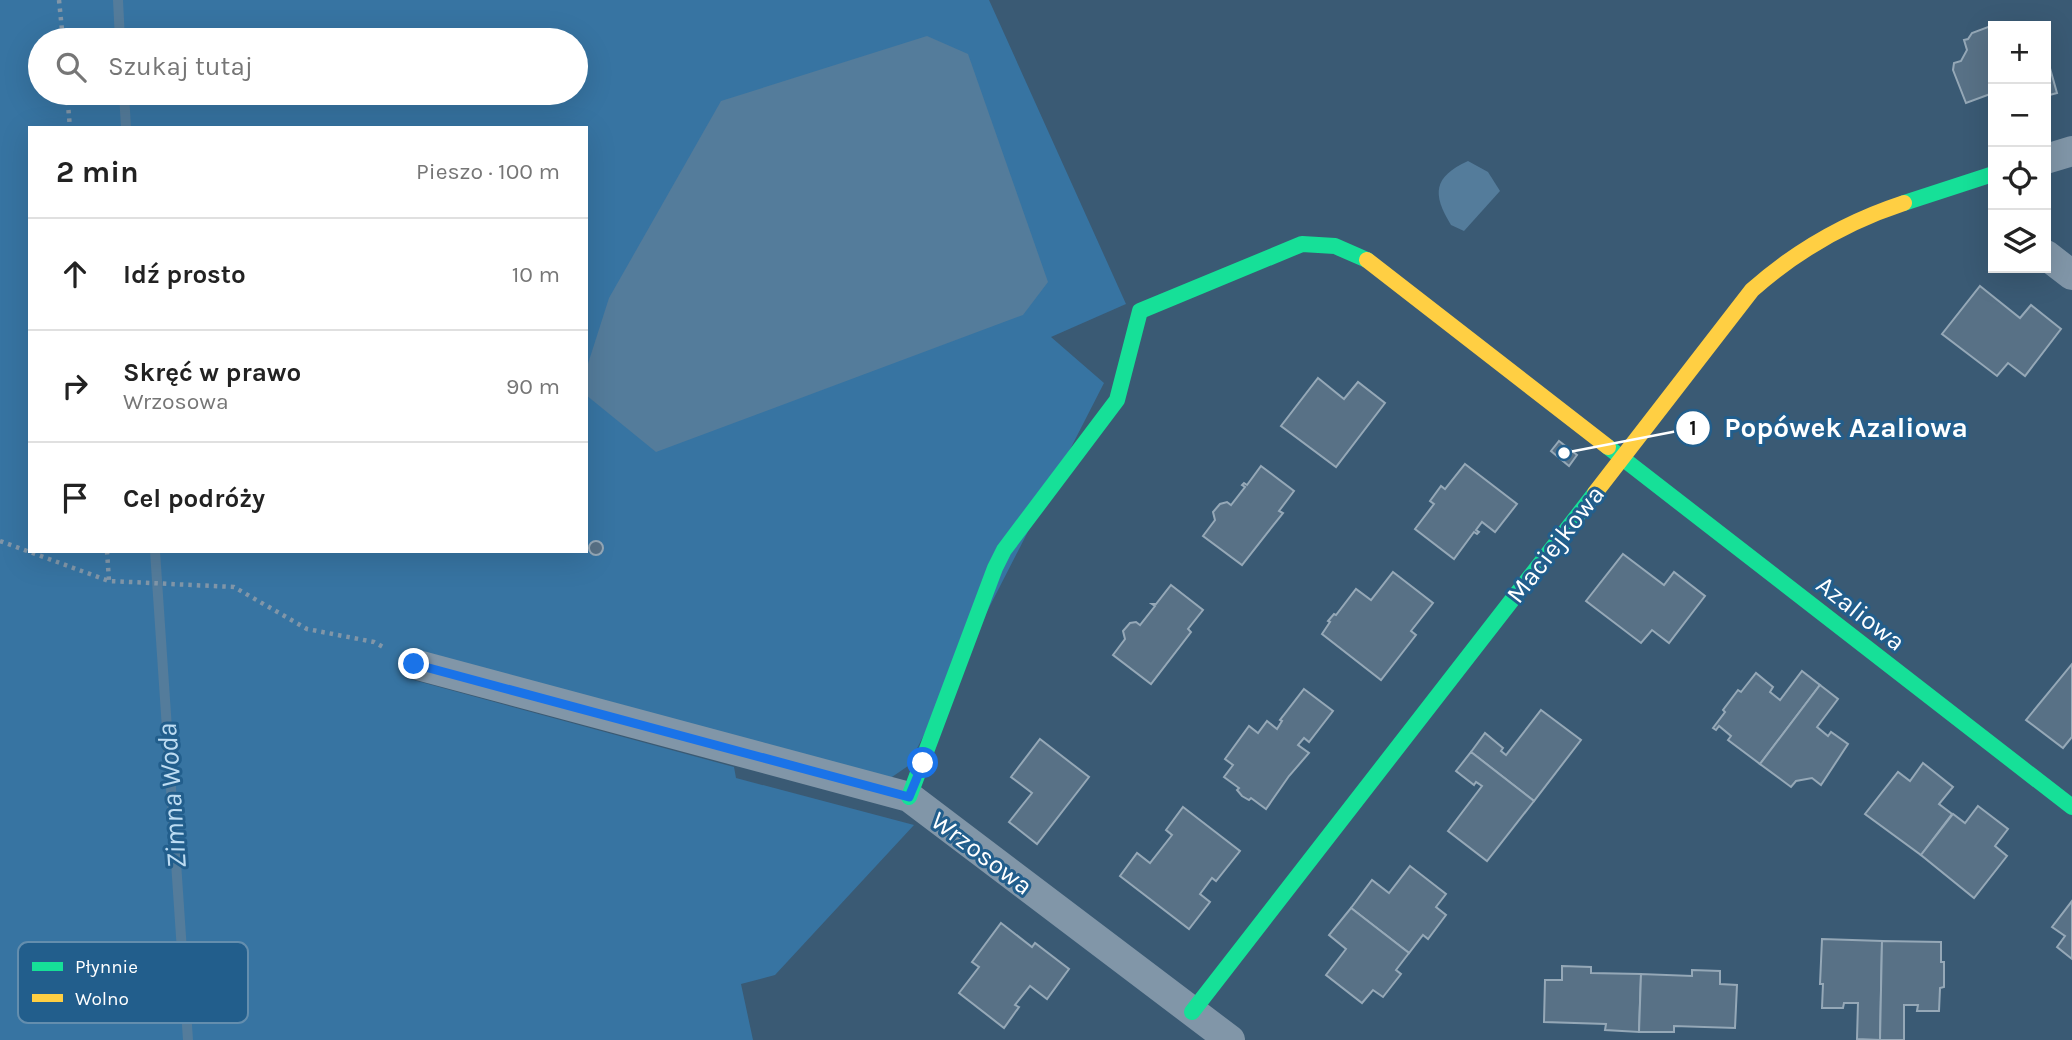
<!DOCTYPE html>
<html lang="pl">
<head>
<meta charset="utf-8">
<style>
  :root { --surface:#fff; --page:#f2f2f2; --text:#222; --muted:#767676; --line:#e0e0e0 }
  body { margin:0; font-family:Karla,sans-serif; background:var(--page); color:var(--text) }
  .controls { position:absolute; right:21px; top:21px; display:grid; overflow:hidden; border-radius:0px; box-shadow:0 7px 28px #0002 }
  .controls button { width:63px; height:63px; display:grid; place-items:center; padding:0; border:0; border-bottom:2px solid var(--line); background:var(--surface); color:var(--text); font:35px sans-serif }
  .stop { position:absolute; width:21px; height:21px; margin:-16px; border:5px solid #1a73e8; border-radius:50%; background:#fff }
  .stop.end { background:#1a73e8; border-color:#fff; box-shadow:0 2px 7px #0008 }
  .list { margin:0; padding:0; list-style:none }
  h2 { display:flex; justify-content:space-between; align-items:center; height:91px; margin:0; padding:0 28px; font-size:30px }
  h2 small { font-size:23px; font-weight:400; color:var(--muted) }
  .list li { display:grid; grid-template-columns:46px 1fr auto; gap:21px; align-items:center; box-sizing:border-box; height:112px; padding:0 28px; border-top:2px solid var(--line) }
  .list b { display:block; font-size:26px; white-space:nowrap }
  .list p { margin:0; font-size:23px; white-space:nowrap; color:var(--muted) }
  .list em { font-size:23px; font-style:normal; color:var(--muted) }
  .icon { flex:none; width:38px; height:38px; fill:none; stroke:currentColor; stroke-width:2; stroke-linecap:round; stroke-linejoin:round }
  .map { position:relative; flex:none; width:2072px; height:1040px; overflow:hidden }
  .search { position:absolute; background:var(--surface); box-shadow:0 7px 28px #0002; left:28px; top:28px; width:560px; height:77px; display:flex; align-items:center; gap:18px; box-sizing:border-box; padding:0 24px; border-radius:38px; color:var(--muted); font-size:26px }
  .panel { position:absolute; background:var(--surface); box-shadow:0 7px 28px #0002; left:28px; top:126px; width:560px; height:427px; border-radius:0px }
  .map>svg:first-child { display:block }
  .green { fill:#3774a2; fill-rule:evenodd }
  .water { fill:#547c9b }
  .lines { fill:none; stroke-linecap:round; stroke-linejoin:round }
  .stream { stroke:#547c9b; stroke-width:10 }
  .building { fill:#587186; stroke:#95a8b7; stroke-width:2 }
  .path { stroke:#8196a8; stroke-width:4.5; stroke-dasharray:3.5 5; stroke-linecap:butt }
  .street { stroke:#8196a8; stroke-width:30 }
  .fast { stroke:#16e098; stroke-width:16 }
  .slow { stroke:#ffcf43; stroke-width:16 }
  .route { stroke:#1a73e8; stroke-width:9 }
  .labels { text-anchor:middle; stroke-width:6; stroke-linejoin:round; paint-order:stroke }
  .street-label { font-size:26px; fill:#fff; stroke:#225e8c }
  .water-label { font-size:28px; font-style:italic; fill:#bddcf2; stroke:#225e8c }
  .key { fill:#225e8c; stroke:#648eae; stroke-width:2 }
  .key-label { font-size:19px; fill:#fff }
  .leader { fill:none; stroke:#fff; stroke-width:2.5 }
  .callout-dot { fill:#fff; stroke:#225e8c; stroke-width:2.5 }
  .mark-label { font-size:21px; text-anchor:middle; font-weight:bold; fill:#111 }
  .callout-label { font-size:28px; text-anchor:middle; font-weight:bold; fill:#fff; stroke:#225e8c; stroke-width:6; stroke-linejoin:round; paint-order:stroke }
</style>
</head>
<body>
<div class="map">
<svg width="2072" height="1040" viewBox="0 0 2072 1040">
  <rect width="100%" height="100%" fill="#3a5a74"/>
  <path class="green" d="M 0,0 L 989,0 L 1126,304 L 1051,337 L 1104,383 L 908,766 L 889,779 L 412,657 L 406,678 L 734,767 L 736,778 L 914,825 L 775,975 L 741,984 L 753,1040 L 0,1040 ZM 40,40 L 576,40 L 576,93 L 40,93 ZM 30,128 L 586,128 L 586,551 L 30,551 Z"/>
  <g class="water">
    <polygon points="927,36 968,54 1048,282 1023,315 656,452 586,395 586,370 609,298 721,101"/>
    <path d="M 1468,161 L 1488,172 L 1500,191 L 1464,231 L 1451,225 C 1432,194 1433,177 1468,161 Z"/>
  </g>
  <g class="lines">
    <g class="stream">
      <polyline points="118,0 120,40"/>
      <polyline points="124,93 126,128"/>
      <polyline points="155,551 188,1040"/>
    </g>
  </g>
  <g class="building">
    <polygon points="1988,27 1993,30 1993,93 1966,103 1953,70 1954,63 1961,61 1967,50 1964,40 1968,39 1972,33"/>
    <polygon points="2046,54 2057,93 2046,96"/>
    <polygon points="1980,286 2020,318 2031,305 2061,329 2025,376 2008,363 1997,376 1942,334"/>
    <polygon points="1318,378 1344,399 1358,382 1385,403 1336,467 1281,426"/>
    <polygon points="1559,441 1577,455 1569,466 1551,451"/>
    <polygon points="1465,464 1517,504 1495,532 1482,522 1476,530 1479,532 1477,534 1474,532 1454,559 1415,529 1434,504 1430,501 1441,486 1445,489"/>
    <polygon points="1261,466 1294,491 1279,511 1283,513 1242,565 1203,536 1215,520 1213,512 1220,504 1227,502 1231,505 1245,487 1242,485 1244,483 1247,485"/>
    <circle cx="596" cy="548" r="7"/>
    <polygon points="1623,554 1664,585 1674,572 1705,596 1669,643 1652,630 1641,643 1586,601"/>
    <polygon points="1393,572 1433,603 1411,631 1416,635 1381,680 1322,634 1330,622 1328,621 1334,614 1336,615 1356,589 1371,600"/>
    <polygon points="1171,585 1203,610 1188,629 1191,632 1151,684 1113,655 1125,639 1123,631 1130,623 1136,622 1140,625 1155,606 1152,604 1156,604"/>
    <polygon points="2072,664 2072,737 2063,748 2026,720"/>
    <polygon points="1802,671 1820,685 1760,764 1728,740 1731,736 1719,726 1716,730 1713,728 1725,712 1723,710 1738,690 1741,692 1756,673 1773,687 1770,692 1780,700"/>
    <polygon points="1820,685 1838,699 1817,727 1828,736 1831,732 1848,744 1821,785 1812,778 1796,781 1791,787 1760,764"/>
    <polygon points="1304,689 1333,711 1309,742 1304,738 1298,745 1309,753 1289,776 1266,809 1251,798 1249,800 1242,796 1237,790 1239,788 1224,777 1233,765 1225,759 1249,726 1258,733 1267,721 1277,729 1282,721 1280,720"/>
    <polygon points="1541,710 1581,740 1534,801 1471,752 1485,733 1503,748 1501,751 1506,755"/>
    <polygon points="1040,739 1089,777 1037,844 1009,822 1032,793 1011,777"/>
    <polygon points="1471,752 1534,801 1487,861 1448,831 1482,786 1476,782 1474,785 1456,771"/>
    <polygon points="1923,763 1953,787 1939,804 1952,814 1921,855 1865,814 1898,772 1910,781"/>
    <polygon points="1978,806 2008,829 1995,846 2007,856 1974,898 1921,855 1953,814 1965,823"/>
    <polygon points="1183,807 1240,851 1216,881 1212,878 1200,894 1210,902 1189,929 1120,876 1137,853 1150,863 1172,835 1166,830"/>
    <polygon points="1410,866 1446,894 1436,907 1446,915 1428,939 1423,935 1409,953 1351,908 1372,880 1389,893"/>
    <polygon points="2072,901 2072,959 2057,947 2065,936 2052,927"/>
    <polygon points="1351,908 1409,953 1396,970 1401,974 1383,997 1373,990 1362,1003 1326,975 1346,949 1329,935"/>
    <polygon points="1001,923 1032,947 1035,943 1069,969 1047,999 1030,986 1015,1005 1019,1007 1004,1028 959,993 979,967 972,962"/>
    <polygon points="1822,939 1882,941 1880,1040 1857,1039 1858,1003 1844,1003 1843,1008 1822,1008 1823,984 1820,984"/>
    <polygon points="1882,941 1941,942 1941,962 1944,962 1944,987 1940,988 1939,1011 1917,1011 1918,1005 1904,1005 1904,1040 1880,1040"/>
    <polygon points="1562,966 1591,967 1591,973 1641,974 1639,1032 1605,1030 1606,1024 1544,1022 1545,980 1562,980"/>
    <polygon points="1692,970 1720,971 1720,984 1737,985 1735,1028 1674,1026 1674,1032 1639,1032 1641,974 1692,976"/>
  </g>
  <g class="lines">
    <g class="path">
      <polyline points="59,0 63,40"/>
      <polyline points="67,93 70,128"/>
      <polyline points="0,541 109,581 234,587 307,629 374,642 385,648"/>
      <polyline points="107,551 109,581"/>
    </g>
    <g class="street">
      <polyline points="2046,159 2072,151"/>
      <polyline points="2046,255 2072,275"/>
      <polyline points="414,664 909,797 1230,1040"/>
    </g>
    <g class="fast">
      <polyline points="1904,203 1993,174"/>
      <polyline points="1608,447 2072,807"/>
      <polyline points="909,797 995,568 1004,550 1117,400 1140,311 1302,244 1335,246 1367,260"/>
      <polyline points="1192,1012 1595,493"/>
    </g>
    <g class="slow">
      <polyline points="1367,260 1608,447"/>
      <path d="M 1595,493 L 1752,290 C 1797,250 1846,222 1904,203"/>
    </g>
  </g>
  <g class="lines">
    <polyline class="route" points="414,664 909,797 923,763"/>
  </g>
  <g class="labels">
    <g class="street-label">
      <text transform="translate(1555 544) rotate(-52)" y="9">Maciejkowa</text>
      <text transform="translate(1861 613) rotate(38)" y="9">Azaliowa</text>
      <text transform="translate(982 853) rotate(37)" y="9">Wrzosowa</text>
    </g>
    <g class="water-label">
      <text transform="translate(171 796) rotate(-94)" y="10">Zimna Woda</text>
    </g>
  </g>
  <rect x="18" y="942" width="230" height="81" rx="10" class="key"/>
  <rect x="32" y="962" width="31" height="9" fill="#16e098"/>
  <rect x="32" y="994" width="31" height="8" fill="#ffcf43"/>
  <g class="key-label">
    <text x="75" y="973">Płynnie</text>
    <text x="75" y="1005">Wolno</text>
  </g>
  <path class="leader" d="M1564 453L1693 428"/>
  <g class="callout-dot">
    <circle cx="1564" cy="453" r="7"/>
    <circle cx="1693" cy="428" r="18"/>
  </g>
  <g class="mark-label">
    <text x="1693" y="435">1</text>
  </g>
  <g class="callout-label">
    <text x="1846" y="437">Popówek Azaliowa</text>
  </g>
</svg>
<div class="controls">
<button>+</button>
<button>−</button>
<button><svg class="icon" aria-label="locate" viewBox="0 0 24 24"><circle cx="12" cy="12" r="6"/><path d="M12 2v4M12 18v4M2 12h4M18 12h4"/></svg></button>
<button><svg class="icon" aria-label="layers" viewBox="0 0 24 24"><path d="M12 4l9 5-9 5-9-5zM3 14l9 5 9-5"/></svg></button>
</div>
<div class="stop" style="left:923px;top:763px"></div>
<div class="stop end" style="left:414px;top:664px"></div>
<div class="search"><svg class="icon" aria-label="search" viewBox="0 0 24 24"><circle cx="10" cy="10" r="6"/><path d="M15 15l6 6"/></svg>Szukaj tutaj</div>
<section class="panel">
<h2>2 min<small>Pieszo · 100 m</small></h2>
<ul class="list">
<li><svg class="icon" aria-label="ahead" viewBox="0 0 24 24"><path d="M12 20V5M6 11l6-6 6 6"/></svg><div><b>Idź prosto</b></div><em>10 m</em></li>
<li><svg class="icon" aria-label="right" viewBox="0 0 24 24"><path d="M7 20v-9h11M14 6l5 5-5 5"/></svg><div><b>Skręć w prawo</b><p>Wrzosowa</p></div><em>90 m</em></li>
<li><svg class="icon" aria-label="arrive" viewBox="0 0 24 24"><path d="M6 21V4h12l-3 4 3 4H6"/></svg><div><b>Cel podróży</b></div></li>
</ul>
</section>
</div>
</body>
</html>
